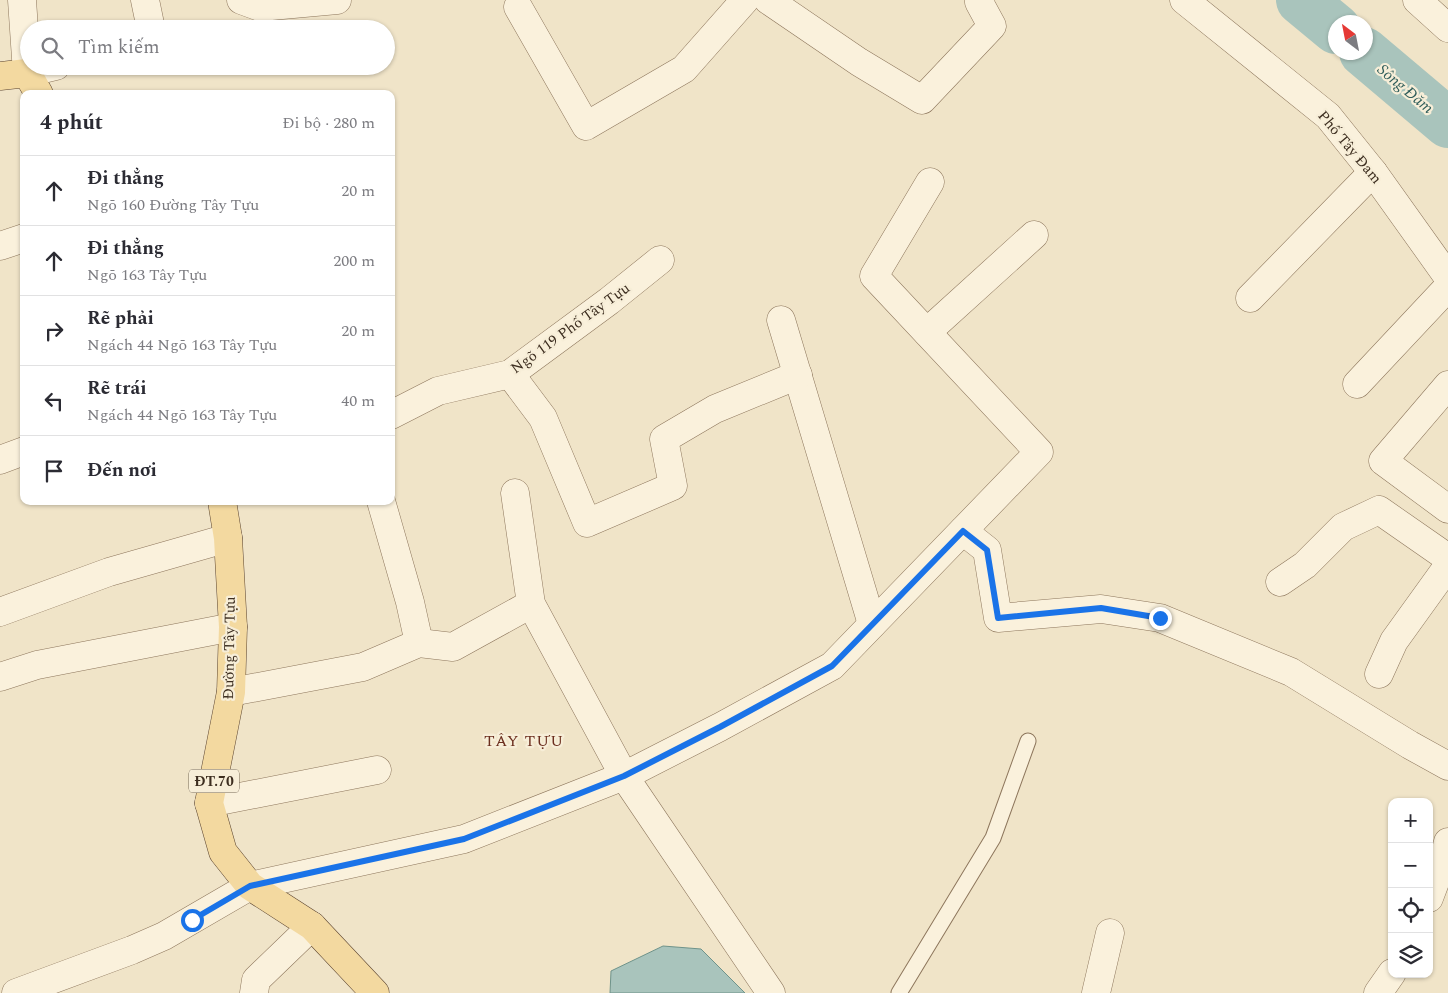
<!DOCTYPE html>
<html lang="vi">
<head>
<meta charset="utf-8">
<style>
  :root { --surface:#fff; --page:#f2f2f3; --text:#2b2b33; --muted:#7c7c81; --line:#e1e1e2 }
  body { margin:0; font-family:Spectral,serif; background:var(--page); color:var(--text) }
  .controls { position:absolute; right:15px; bottom:15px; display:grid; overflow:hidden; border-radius:10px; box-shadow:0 1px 4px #0004 }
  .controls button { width:45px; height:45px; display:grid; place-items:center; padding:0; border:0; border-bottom:1px solid var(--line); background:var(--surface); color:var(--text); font:25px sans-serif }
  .compass { position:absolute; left:1328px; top:15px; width:45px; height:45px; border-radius:50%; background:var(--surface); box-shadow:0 1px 4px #0004; rotate:328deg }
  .stop { position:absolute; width:15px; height:15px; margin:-11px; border:4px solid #1a73e8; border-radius:50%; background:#fff }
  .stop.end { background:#1a73e8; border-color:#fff; box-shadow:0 1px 5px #0008 }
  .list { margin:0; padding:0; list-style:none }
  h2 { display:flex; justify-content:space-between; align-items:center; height:65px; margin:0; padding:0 20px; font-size:21px }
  h2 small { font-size:16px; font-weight:400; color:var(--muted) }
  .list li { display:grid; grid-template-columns:32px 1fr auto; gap:15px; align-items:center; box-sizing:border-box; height:70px; padding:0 20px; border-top:1px solid var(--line) }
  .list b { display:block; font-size:19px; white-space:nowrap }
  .list p { margin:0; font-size:16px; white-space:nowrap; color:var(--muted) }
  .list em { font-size:16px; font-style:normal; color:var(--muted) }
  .icon { flex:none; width:28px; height:28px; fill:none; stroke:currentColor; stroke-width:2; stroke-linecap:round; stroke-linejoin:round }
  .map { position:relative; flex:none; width:1448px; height:993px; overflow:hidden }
  .search { position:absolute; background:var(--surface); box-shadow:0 1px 4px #0004; left:20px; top:20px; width:375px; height:55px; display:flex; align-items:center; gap:12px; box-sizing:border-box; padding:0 18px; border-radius:28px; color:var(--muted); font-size:19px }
  .panel { position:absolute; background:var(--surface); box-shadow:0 1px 4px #0004; left:20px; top:90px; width:375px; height:415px; border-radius:10px }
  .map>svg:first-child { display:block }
  .water { fill:#a9c4bc; stroke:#6f938a }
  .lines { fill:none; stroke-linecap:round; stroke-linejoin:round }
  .river { stroke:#a9c4bc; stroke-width:50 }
  .lane-casing { stroke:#8d765c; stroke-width:17 }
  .street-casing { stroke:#8d765c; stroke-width:29 }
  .primary-casing { stroke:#5b4430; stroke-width:29 }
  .lane { stroke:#faf1dc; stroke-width:15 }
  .street { stroke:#faf1dc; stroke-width:28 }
  .primary { stroke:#f3d9a0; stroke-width:28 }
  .route { stroke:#1a73e8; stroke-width:6 }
  .labels { text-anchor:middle; stroke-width:4.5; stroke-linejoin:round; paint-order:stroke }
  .shield { fill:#f7eed8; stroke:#756857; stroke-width:1 }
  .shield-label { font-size:14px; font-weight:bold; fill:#3d2e20 }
  .street-label { font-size:15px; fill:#3d2e20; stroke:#f7eed8 }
  .water-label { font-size:16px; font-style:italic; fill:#2f5d5a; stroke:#f7eed8 }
  .neighbourhood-label { font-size:16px; letter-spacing:1px; fill:#6b2e1e; stroke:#f7eed8 }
</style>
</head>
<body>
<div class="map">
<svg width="1448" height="993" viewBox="0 0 1448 993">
  <rect width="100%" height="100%" fill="#f0e4c8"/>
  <polygon class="water" points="663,946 701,949 745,993 610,993 611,971"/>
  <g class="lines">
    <g class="river">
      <polyline points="1301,0 1336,29"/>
      <polyline points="1364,52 1448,123"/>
    </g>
    <defs>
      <polyline id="lane" points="899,993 993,838 1028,741"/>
      <g id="street">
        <polyline points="22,0 27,73 56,66"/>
        <polyline points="145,0 151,29"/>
        <polyline points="241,0 260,7 337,0"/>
        <polyline points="768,0 859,62 922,100 992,26 979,2 980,0"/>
        <polyline points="1184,0 1328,116 1373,172 1448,277"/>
        <polyline points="1417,0 1448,28"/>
        <polyline points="518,7 586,126 684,69 745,0"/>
        <polyline points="0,246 24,238"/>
        <polyline points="1250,298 1373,172"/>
        <polyline points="781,320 872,624"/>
        <polyline points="927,332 1034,235"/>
        <polyline points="510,374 543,418 587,523 673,486 664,439 715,409 798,375"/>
        <polyline points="1357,384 1448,287"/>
        <polyline points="1448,385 1383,461 1448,509"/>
        <polyline points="391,415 438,391 510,374 609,301 660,260"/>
        <polyline points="0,460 24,451"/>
        <polyline points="515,493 531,604 624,776 771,993"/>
        <polyline points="381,501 410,602 419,643"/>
        <polyline points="963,531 987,550 998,618 1101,609 1160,618 1291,672 1410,745 1448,766"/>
        <polyline points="1280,582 1305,565 1343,527 1379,510 1448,558"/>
        <polyline points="0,612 109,572 228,538"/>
        <polyline points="1379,674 1394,641 1448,566"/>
        <polyline points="0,677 37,665 233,627"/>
        <polyline points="231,692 363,667 419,643 453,647 531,604"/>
        <polyline points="209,803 377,770"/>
        <polyline points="1429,898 1444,858 1448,842"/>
        <polyline points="16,993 132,950 164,936 250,886 464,839 624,776 720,727 832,666 1039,452 874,276 930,182"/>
        <polyline points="254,993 256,980 312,926"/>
        <polyline points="1096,993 1110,933"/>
        <polyline points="1378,993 1392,973"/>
      </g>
      <g id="primary">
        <polyline points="0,76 27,73 39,94"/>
        <polyline points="222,501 228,538 233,627 231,692 209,803 223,852 250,886 312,926 375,993"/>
      </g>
    </defs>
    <use href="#lane" class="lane-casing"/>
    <use href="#street" class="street-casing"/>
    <use href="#primary" class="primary-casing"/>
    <use href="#lane" class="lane"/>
    <use href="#street" class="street"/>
    <use href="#primary" class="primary"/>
  </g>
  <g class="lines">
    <polyline class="route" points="192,920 250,886 464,839 624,776 720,727 832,666 963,531 987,550 998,618 1101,608 1160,618"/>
  </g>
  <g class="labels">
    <rect class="shield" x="189" y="769.5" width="50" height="23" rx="4"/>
    <g class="shield-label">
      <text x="214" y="786">ĐT.70</text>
    </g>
    <g class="street-label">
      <text transform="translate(1350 147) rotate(50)" y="5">Phố Tây Đam</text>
      <text transform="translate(570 328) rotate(-36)" y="5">Ngõ 119 Phố Tây Tựu</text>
      <text transform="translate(229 648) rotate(-89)" y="5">Đường Tây Tựu</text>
    </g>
    <g class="water-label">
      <text transform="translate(1406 88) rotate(40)" y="6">Sông Đăm</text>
    </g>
    <g class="neighbourhood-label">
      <text x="524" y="746">TÂY TỰU</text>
    </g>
  </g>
</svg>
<div class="controls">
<button>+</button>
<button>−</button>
<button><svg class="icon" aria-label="locate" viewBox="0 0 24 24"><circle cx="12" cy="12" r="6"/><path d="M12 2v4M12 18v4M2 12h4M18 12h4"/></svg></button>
<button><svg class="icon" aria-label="layers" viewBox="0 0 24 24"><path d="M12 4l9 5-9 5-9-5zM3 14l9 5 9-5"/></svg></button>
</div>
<svg class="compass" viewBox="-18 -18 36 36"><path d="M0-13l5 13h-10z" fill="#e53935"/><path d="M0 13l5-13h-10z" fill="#7c7c81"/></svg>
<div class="stop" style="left:192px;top:920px"></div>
<div class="stop end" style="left:1160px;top:618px"></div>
<div class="search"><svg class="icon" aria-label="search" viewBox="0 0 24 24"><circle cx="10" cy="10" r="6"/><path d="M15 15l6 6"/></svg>Tìm kiếm</div>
<section class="panel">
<h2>4 phút<small>Đi bộ · 280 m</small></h2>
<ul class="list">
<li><svg class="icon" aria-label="ahead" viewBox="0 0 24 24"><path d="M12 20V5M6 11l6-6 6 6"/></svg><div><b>Đi thẳng</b><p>Ngõ 160 Đường Tây Tựu</p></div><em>20 m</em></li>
<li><svg class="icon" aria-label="ahead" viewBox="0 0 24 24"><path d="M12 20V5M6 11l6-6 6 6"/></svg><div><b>Đi thẳng</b><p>Ngõ 163 Tây Tựu</p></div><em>200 m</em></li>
<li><svg class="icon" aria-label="right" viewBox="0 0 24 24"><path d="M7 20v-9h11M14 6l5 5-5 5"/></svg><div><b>Rẽ phải</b><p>Ngách 44 Ngõ 163 Tây Tựu</p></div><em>20 m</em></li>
<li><svg class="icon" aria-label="left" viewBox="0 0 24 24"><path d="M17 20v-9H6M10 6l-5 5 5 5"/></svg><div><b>Rẽ trái</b><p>Ngách 44 Ngõ 163 Tây Tựu</p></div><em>40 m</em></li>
<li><svg class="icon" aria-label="arrive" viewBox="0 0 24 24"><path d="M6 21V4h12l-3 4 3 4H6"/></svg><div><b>Đến nơi</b></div></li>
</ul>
</section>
</div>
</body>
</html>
